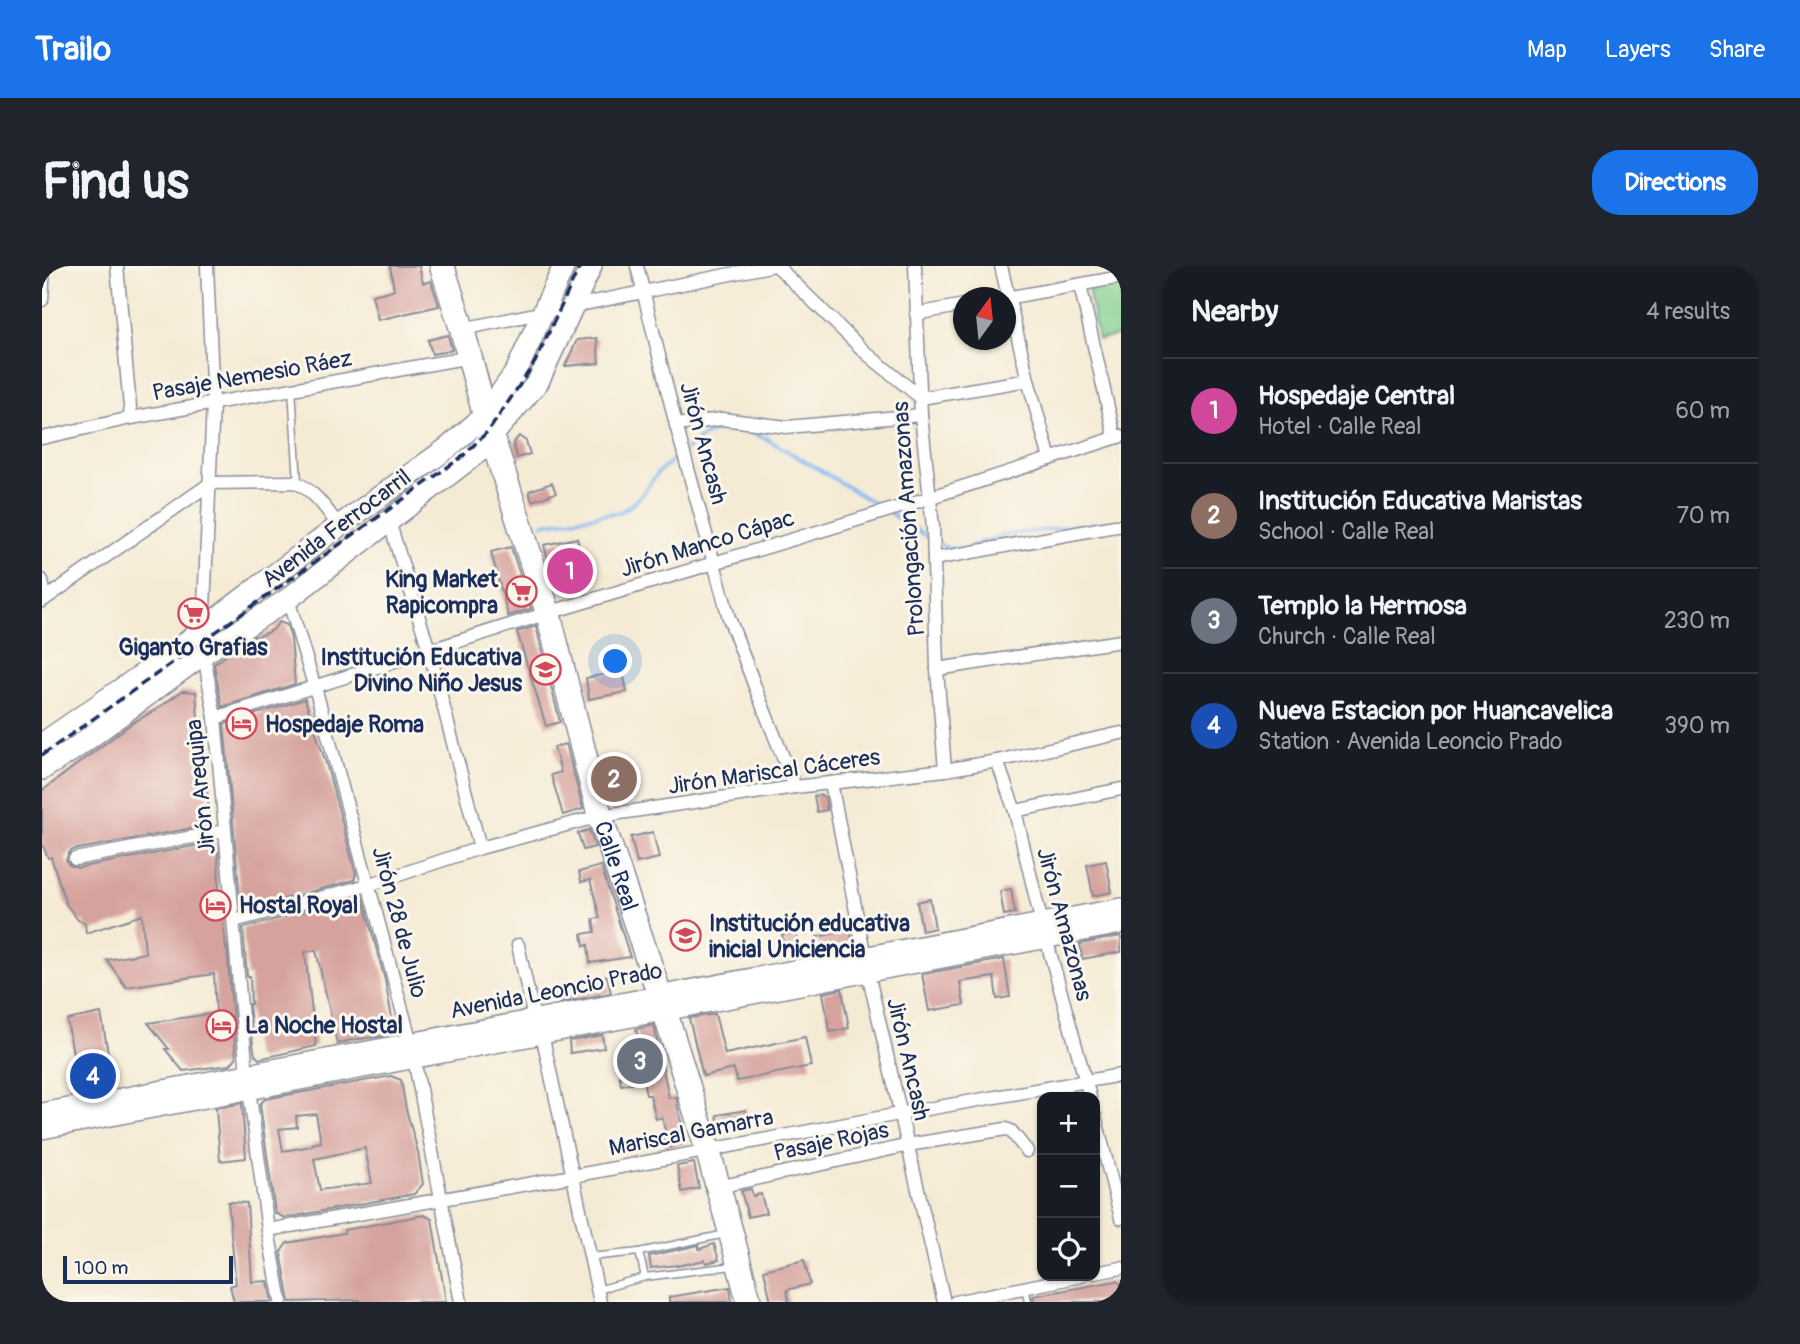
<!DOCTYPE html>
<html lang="en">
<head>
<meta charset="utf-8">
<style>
  :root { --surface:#171b24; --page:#20242c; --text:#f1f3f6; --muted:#9ea1a6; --line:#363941; --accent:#1a73e8 }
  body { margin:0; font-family:Pangolin,sans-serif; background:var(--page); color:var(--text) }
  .controls { position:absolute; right:21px; bottom:21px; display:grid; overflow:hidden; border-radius:14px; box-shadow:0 2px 5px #0004 }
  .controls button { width:63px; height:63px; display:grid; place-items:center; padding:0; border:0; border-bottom:2px solid var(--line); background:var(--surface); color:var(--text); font:35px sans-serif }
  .compass { position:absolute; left:911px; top:21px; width:63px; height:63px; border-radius:50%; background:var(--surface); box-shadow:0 2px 5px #0004; rotate:15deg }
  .scale { position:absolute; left:21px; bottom:18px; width:170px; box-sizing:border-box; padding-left:7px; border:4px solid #1b2f5e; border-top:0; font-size:19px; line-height:24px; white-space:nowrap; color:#1b2f5e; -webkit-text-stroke:5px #fbf7ec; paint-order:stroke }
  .you { position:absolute; left:574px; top:396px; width:24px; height:24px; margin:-18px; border:5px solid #fff; border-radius:50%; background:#1a73e8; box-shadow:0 0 0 10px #1a73e833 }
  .badge { display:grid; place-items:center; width:46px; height:46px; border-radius:50%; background:var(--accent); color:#fff; font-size:23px; font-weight:700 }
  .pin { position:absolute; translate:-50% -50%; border:4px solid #fff; box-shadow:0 2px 7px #0006 }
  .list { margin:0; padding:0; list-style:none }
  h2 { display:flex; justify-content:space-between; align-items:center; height:91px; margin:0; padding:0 28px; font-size:30px }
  h2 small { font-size:23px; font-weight:400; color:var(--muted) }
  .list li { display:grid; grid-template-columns:46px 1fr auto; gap:21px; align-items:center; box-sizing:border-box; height:105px; padding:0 28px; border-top:2px solid var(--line) }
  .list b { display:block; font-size:26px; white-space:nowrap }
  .list p { margin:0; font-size:23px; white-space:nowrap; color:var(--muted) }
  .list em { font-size:23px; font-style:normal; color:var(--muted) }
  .icon { flex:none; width:38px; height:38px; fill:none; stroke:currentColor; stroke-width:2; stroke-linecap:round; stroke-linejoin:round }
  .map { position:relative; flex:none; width:1079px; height:1036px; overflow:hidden; border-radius:28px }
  header { display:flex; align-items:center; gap:42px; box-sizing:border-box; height:98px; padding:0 35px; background:var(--accent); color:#fff }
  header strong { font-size:33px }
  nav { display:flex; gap:38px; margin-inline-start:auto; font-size:24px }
  .intro { display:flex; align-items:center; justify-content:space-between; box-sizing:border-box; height:168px; padding:0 42px }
  h1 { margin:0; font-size:49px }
  .button { padding:18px 32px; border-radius:28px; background:var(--accent); color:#fff; font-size:24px; font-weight:700 }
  main { display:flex; gap:42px; padding:0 42px }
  aside { flex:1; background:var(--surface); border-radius:28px; box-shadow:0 2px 5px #0004 }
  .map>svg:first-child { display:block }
  .green { fill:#81ce8c; stroke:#4e7e75; stroke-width:2 }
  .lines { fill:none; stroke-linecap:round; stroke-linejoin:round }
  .stream { stroke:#85baf4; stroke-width:3.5 }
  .building { fill:#d6a29d; fill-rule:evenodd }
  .lane-casing { stroke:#888d9a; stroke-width:9 }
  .street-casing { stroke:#888d9a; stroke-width:15 }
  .secondary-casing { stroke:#888d9a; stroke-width:22 }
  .primary-casing { stroke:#888d9a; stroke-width:24 }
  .highway-casing { stroke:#888d9a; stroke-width:27 }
  .lane { stroke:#fff; stroke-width:6 }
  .street { stroke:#fff; stroke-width:12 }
  .secondary { stroke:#fff; stroke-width:19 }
  .primary { stroke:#fff; stroke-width:21 }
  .highway { stroke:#fff; stroke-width:24 }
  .rail { stroke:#1b2f5e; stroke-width:3.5; stroke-dasharray:10 5; stroke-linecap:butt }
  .labels { text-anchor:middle; stroke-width:6; stroke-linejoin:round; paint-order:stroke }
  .street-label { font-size:23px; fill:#1b2f5e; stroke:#fbf7ec }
  .poi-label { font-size:23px; font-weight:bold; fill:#1b2f5e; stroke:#fbf7ec; text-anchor:start }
</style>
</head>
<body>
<header>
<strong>Trailo</strong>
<nav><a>Map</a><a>Layers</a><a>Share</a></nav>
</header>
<div class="intro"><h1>Find us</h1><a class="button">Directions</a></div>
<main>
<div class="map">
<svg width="1079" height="1036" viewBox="0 0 1079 1036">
  <rect width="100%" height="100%" fill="#fbf7ec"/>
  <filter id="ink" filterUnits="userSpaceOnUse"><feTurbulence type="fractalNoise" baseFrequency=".0143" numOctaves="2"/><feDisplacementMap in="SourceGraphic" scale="14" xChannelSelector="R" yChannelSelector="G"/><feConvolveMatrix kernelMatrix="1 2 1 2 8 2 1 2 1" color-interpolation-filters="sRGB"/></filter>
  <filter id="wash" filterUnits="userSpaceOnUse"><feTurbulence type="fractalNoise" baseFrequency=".00686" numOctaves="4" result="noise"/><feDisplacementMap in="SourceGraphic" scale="28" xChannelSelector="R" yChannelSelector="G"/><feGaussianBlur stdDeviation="1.57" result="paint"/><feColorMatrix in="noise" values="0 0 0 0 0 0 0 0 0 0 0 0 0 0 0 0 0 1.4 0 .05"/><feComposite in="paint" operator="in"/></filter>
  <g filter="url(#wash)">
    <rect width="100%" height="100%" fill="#f5ebd5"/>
    <polygon class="green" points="1079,16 1079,69 1056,74 1046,23"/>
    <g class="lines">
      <g class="stream">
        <polyline points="643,184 665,168 676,164 702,164 723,172 776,203 840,242"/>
        <polyline points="849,248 887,272"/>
        <path d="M 500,258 L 578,246 C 596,237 604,223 615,208 C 622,200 630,195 637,188"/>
        <polyline points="894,276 903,281 916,283"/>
        <polyline points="927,281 936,277 963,269 1067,256"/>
      </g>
    </g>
    <g id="blocks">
      <g class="building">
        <polygon points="348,0 377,0 381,17 389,15 397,40 336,54 330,29 352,24"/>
        <polygon points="406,69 410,84 390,88 386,74"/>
        <polygon points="555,72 557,97 523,100 535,74"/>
        <polygon points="477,170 484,175 488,188 475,192 471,178"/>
        <polygon points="510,217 514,227 490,235 487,225"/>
        <polygon points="535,272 539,287 536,287 541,306 534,309 537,323 520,327 512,293 506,294 502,279"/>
        <polygon points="469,281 489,343 466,350 449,286"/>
        <polygon points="147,336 153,348 144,353 137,342"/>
        <polygon points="237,356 245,359 249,373 253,418 180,441 172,398 212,370 213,372 231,364"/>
        <polygon points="494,360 518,456 504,460 475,366"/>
        <polygon points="581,405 585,426 547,433 544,412"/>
        <polygon points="140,425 154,426 156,452 163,498 168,559 31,584 27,587 24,594 27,599 35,602 167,577 176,581 177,634 179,633 184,683 185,682 194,792 188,799 141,805 123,783 127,783 106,757 174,747 172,708 84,721 65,694 103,687 100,649 44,667 43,657 36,654 24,638 9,591 6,592 0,577 0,525 90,457 112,445"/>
        <polygon points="263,433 284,497 314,608 312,614 204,643 199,640 198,632 182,458"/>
        <polygon points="524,478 541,543 521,549 509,509 519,506 512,481"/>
        <polygon points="778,529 783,531 785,544 775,546 772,530"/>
        <polygon points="547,564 553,581 541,584 536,567"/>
        <polygon points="611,566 617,592 595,597 589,571"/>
        <polygon points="1064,595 1070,626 1051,630 1045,599"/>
        <polygon points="559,600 588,691 548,697 546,679 542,680 540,668 553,666 551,653 558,652 548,614 539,616 537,606"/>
        <polygon points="969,623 973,647 962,649 958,625"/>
        <polygon points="320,630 343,714 351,758 341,770 309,774 295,778 274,684 263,686 274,780 217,793 213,789 211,778 207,738 209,738 208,710 205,710 201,662"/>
        <polygon points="888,633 893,662 880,665 875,636"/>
        <polygon points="806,652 810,673 808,678 777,684 775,671 799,666 797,655"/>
        <polygon points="754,667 758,688 745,690 740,669"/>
        <polygon points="1079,670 1079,686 1040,693 1038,678"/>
        <polygon points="962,693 968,731 955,733 952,711 918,716 922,739 887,745 880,708"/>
        <polygon points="565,710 569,727 516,737 513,721"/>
        <polygon points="800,723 807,762 788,766 781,727"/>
        <polygon points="59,747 72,821 38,827 25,754"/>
        <polygon points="673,748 683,788 763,771 769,800 695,815 692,803 661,810 647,752"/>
        <polygon points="612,759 627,832 634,831 644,877 624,882 621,869 624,868 620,851 614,853 608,829 604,829 601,815 579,819 577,805 579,805 577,792 599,788 594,763"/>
        <polygon points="560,769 562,782 528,787 527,775"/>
        <path d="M 349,810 L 359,814 L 364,843 L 376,886 L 381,918 L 372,928 L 243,952 L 233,947 L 218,838 L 223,833 ZM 274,848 L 279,876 L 270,878 L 270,880 L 241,885 L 237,863 L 255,861 L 254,850 ZM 323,882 L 330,917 L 278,924 L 272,893 Z"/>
        <polygon points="200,837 204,892 178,895 174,842"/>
        <polygon points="704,844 706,854 677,860 675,849"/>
        <polygon points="652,897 657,922 640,926 635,900"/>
        <polygon points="709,923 711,930 719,928 724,947 706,951 699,925"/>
        <polygon points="186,936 205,937 210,1016 226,1015 230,1036 192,1036 188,1020 194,1018"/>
        <polygon points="382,949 390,953 404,1036 318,1036 318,1034 248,1036 239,986 245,977 302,967 302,964"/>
        <polygon points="672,978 677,994 664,997 663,994 635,1000 635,999 609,1002 607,990 657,979 657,983"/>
        <polygon points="762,994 768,1018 745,1024 747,1036 729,1036 722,1004"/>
        <polygon points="1074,1015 1079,1018 1079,1036 992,1036 991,1030"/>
        <polygon points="688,1021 690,1036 627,1036 627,1031"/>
      </g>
    </g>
  </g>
  <g filter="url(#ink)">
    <use href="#blocks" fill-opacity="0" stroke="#888d9a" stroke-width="2"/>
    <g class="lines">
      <defs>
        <g id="lane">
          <polyline points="250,123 256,216"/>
          <polyline points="597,986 603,1011"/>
          <polyline points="548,991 597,986 684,968"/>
          <polyline points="983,1021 986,1036"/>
          <polyline points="555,1024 603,1011 691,1000"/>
        </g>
        <g id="street">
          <polyline points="75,0 89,152"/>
          <polyline points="595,0 634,159 687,352 715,426 753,521"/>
          <polyline points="735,0 824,87 879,132 986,114"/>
          <polyline points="873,0 879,149 891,261 895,403 903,504"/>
          <polyline points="959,0 986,114 1008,193"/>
          <polyline points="1038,19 1073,172"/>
          <polyline points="964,32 1079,11"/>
          <polyline points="0,34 2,0"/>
          <polyline points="874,48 922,39"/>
          <polyline points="420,63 728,0"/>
          <polyline points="634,159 680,153 745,161 879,149"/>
          <polyline points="0,172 89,152 428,91"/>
          <polyline points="347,255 387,384 438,582"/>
          <polyline points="892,293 1073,260 1079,260"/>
          <polyline points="0,314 3,333"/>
          <polyline points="246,333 276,432 369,777 419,1036"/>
          <path d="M 0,335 L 169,217 L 253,216 C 273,225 284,243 297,260"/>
          <polyline points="161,365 171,137 165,0"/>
          <polyline points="161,383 173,452 205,808 226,964 239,1036"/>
          <polyline points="895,403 1079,375"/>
          <polyline points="173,452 506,347 858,241 1079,170"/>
          <polyline points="955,495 973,545 1000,658 1048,831"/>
          <polyline points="789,517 826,707 902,1036"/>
          <polyline points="973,545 1079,523"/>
          <polyline points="33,593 183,565"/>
          <polyline points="192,655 326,619 438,582 558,550 753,521 903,504 955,495 1079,467"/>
          <polyline points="476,679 492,753 500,768 558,1036"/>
          <polyline points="1053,850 1079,952"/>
          <polyline points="676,921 872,878 964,863 969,865 985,885"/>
          <polyline points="226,964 531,910 857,848 1079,809"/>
          <polyline points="1053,1007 1079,1002"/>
          <polyline points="913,1036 1039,1010"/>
        </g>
        <g id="secondary">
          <polyline points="0,847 1079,642"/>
          <polyline points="0,863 1079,658"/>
        </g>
        <g id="primary">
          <polyline points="0,478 130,388 161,363 297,260 407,181 443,149 474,106 522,0"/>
          <polyline points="0,503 32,483 161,388 246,333 436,186 496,116 549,0"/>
        </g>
        <g id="highway">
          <path id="s1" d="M 400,0 L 420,63 L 443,149 L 506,347 L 558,550 L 618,730 L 666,885 L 689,967 L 707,1036"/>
        </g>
      </defs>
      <use href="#lane" class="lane-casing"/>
      <use href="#street" class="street-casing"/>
      <use href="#secondary" class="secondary-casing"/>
      <use href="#primary" class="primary-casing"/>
      <use href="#highway" class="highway-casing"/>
      <use href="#lane" class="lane"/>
      <use href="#street" class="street"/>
      <use href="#secondary" class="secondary"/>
      <use href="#primary" class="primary"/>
      <use href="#highway" class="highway"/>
      <polyline class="rail" points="0,489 356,237 421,190 448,163 493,96 538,0"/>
    </g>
  </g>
  <defs>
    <symbol id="supermarket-ring" viewBox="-11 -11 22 22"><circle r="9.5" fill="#fbf7ec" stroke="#d1495b" stroke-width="1.5"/><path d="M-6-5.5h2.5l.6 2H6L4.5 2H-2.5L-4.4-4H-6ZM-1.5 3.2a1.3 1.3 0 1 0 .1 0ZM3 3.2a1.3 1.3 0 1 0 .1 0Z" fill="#d1495b"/></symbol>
    <symbol id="school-ring" viewBox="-11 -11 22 22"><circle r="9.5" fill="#fbf7ec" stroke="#d1495b" stroke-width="1.5"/><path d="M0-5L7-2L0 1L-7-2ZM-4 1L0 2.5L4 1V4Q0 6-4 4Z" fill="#d1495b"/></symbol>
    <symbol id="hotel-ring" viewBox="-11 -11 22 22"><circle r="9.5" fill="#fbf7ec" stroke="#d1495b" stroke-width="1.5"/><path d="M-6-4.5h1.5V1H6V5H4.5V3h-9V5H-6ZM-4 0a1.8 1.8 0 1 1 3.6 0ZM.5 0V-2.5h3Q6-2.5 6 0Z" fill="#d1495b"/></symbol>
  </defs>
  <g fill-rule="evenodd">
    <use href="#supermarket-ring" x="462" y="308" width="35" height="35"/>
    <use href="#supermarket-ring" x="134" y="330" width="35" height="35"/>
    <use href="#school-ring" x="486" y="386" width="35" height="35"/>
    <use href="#hotel-ring" x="182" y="440" width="35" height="35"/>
    <use href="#hotel-ring" x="156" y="622" width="35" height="35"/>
    <use href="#school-ring" x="626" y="652" width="35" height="35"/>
    <use href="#hotel-ring" x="162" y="742" width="35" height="35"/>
  </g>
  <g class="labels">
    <g class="street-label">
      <text transform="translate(210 109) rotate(-10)" y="8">Pasaje Nemesio Ráez</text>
      <text transform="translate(662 177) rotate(75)" y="8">Jirón Ancash</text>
      <text transform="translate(866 253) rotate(-94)" y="8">Prolongación Amazonas</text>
      <text transform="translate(294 262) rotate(-37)" y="8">Avenida Ferrocarril</text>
      <text transform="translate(665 277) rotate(-17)" y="8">Jirón Manco Cápac</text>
      <text transform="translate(732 505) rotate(-8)" y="8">Jirón Mariscal Cáceres</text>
      <text transform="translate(158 521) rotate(-96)" y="8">Jirón Arequipa</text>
      <text dy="8" stroke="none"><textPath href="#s1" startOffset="625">Calle Real</textPath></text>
      <text transform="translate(358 656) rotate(75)" y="8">Jirón 28 de Julio</text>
      <text transform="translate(1023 658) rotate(75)" y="8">Jirón Amazonas</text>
      <text transform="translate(514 724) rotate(-11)" y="8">Avenida Leoncio Prado</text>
      <text transform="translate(867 793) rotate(77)" y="8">Jirón Ancash</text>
      <text transform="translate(649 866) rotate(-11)" y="8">Mariscal Gamarra</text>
      <text transform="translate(789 875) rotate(-12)" y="8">Pasaje Rojas</text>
    </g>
    <g class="poi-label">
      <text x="456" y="321" text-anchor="end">King Market<tspan x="456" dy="26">Rapicompra</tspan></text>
      <text x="151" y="389" text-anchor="middle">Giganto Grafias</text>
      <text x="480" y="399" text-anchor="end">Institución Educativa<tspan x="480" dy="26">Divino Niño Jesus</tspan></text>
      <text x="223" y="466">Hospedaje Roma</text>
      <text x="197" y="647">Hostal Royal</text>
      <text x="667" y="665">Institución educativa<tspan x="667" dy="26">inicial Uniciencia</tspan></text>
      <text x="203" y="767">La Noche Hostal</text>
    </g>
  </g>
</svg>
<div class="controls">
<button>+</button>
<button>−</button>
<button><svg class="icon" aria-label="locate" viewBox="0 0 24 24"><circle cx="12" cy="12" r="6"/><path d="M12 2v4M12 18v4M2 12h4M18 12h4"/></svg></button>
</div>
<svg class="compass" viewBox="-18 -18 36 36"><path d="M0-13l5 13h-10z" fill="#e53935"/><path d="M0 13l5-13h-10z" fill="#9ea1a6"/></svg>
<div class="scale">100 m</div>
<div class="you"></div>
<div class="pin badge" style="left:528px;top:305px;background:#d1479c">1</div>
<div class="pin badge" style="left:572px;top:513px;background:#8d6e63">2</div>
<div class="pin badge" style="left:598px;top:795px;background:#6b7280">3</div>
<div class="pin badge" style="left:51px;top:810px;background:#1a4fb4">4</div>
</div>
<aside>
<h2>Nearby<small>4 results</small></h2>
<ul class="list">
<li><span class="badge" style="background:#d1479c">1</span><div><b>Hospedaje Central</b><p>Hotel · Calle Real</p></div><em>60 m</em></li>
<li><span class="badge" style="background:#8d6e63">2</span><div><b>Institución Educativa Maristas</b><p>School · Calle Real</p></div><em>70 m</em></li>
<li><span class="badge" style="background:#6b7280">3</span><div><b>Templo la Hermosa</b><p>Church · Calle Real</p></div><em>230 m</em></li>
<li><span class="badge" style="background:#1a4fb4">4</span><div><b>Nueva Estacion por Huancavelica</b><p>Station · Avenida Leoncio Prado</p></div><em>390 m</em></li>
</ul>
</aside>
</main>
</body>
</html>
